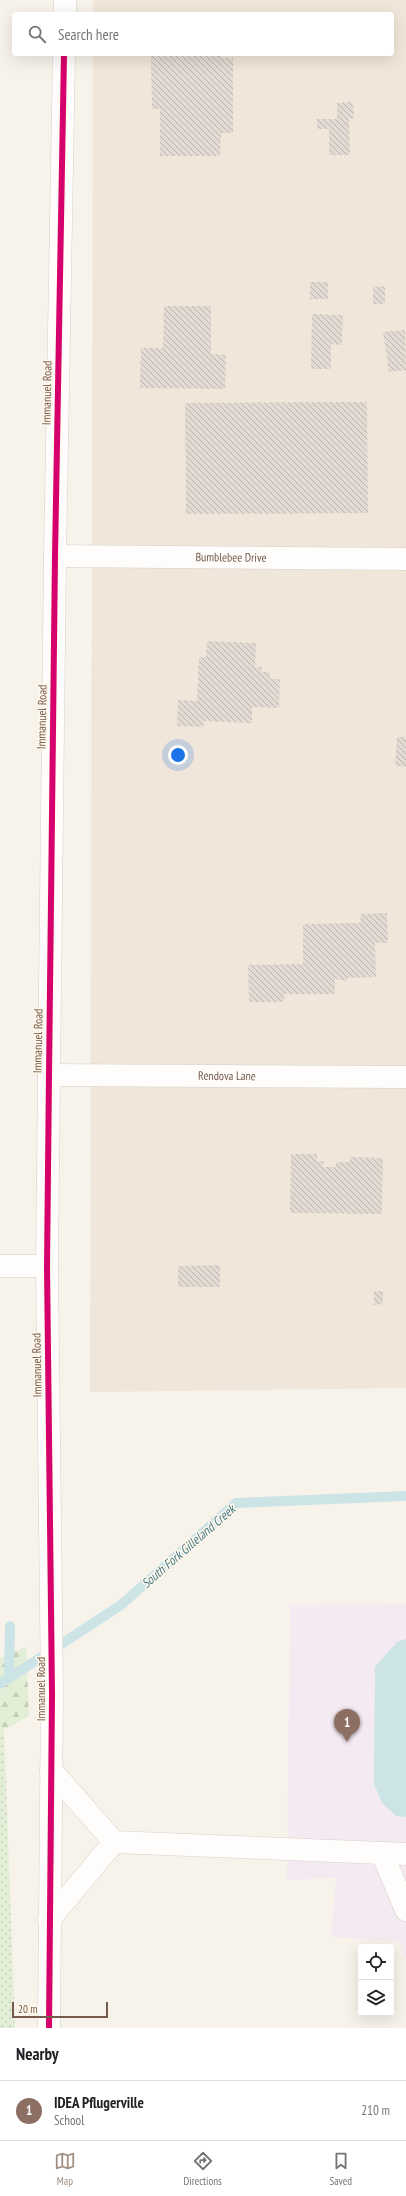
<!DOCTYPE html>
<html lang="en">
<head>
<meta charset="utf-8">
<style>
  :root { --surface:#fff; --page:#f2f2f2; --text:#202124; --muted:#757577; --line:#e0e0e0; --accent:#a29083 }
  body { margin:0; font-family:"PT Sans Narrow",sans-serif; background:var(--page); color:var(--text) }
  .controls { position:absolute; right:12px; bottom:12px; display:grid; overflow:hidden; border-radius:4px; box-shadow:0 4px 16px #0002 }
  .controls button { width:36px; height:36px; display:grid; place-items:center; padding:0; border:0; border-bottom:1px solid var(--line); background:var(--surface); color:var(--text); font:20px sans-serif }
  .scale { position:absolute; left:12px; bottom:10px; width:96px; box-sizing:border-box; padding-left:4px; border:2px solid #755b4b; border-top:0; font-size:11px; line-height:14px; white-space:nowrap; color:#755b4b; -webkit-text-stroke:3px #fff8ec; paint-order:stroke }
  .you { position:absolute; left:178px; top:755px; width:14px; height:14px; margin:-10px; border:3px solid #fff; border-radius:50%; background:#1a73e8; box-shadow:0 0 0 6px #1a73e833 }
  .badge { display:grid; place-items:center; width:26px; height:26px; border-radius:50%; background:var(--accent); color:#fff; font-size:13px; font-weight:700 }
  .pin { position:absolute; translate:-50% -33px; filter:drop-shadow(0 1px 2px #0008) }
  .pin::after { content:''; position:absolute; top:21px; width:14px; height:12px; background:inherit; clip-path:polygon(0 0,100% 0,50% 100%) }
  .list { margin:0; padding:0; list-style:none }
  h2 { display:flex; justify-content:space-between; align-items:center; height:52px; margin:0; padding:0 16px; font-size:17px }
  h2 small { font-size:13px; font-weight:400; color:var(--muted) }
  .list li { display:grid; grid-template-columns:26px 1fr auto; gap:12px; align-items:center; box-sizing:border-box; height:60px; padding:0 16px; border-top:1px solid var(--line) }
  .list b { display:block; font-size:15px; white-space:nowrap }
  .list p { margin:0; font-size:13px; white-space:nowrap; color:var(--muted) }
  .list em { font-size:13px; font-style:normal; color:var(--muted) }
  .icon { flex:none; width:22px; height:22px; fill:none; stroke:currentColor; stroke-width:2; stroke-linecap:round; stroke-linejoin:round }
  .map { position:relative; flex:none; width:406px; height:2028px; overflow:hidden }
  .search { position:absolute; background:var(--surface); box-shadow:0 4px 16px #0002; left:12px; right:12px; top:12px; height:44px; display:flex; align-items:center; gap:10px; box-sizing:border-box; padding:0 14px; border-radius:4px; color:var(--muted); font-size:15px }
  .sheet { height:112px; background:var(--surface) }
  nav { display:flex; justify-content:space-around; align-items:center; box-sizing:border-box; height:56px; border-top:1px solid var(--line); background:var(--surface); font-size:11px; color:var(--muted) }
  nav a { display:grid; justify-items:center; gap:2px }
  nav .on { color:var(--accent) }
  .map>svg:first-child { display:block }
  .residential { fill:#f0e6d9 }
  .education { fill:#f4eaf2 }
  .grass { fill:url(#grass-dots) }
  .forest { fill:url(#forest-firs) }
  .water { fill:#cde4e7 }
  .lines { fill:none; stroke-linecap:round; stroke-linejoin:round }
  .stream { stroke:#cde4e7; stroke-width:10 }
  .building { fill:url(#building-back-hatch) }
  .minor-casing { stroke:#d6d0c9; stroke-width:23 }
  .minor { stroke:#fefdfc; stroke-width:22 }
  .cycleway-casing { stroke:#fff8ec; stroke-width:8 }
  .cycleway { stroke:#d6006c; stroke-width:6 }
  .labels { text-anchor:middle; stroke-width:3; stroke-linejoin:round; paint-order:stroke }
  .street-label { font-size:12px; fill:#755b4b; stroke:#fff8ec }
  .water-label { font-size:13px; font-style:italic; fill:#467a87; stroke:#fff8ec }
</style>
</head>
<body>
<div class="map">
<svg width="406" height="2028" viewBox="0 0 406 2028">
  <defs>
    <pattern id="grass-dots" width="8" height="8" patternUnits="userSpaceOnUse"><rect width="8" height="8" fill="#e3eed6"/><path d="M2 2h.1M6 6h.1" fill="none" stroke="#c6ceb9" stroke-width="1.8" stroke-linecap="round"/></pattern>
    <pattern id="forest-firs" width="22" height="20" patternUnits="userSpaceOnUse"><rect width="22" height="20" fill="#e3eed6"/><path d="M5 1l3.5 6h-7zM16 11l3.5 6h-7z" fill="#c6ceb9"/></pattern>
    <pattern id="building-back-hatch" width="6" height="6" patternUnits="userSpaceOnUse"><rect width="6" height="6" fill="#e3dbd3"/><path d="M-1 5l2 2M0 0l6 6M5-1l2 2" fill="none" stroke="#bdb5ad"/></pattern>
  </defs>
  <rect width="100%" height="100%" fill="#f7f3eb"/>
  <polygon class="residential" points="93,0 406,0 406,1388 90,1392 93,54 392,54 392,14 93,14"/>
  <polygon class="education" points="406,1604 406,1958 398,1941 331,1937 336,1878 287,1880 290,1605"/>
  <polygon class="grass" points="4,1730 15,2028 0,2028 0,1732"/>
  <polygon class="forest" points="26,1647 29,1716 0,1732 0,1658"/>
  <polygon class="water" points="406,1639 406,1817 396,1816 382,1803 374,1784 375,1667 397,1642"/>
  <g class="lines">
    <g class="stream">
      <polyline points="9,1678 10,1626"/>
      <polyline points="0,1684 121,1605 236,1503 406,1496"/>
    </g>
  </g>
  <g class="building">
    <polygon points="151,56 222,56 221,58 233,58 233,133 221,133 220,156 160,156 160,109 152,109"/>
    <polygon points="353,102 354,119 349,118 350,155 329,155 329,129 317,129 317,119 337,119 337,103"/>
    <rect x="310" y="282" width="18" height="17"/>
    <polygon points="385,286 385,304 373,304 373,287"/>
    <polygon points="164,306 211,306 211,354 226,355 225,389 140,388 141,348 163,348"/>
    <polygon points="312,314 343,315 342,345 331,344 331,369 311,369"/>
    <polygon points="405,330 406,370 389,372 383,332"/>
    <polygon points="367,402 368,513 186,514 185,403"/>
    <polygon points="207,641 256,643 255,667 262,667 261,672 270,672 270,679 280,679 279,708 252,707 252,723 204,721 203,727 177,726 178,700 197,701 199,657 206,657"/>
    <polygon points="397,737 406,737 406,767 395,766"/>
    <polygon points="387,913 388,943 375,943 376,977 347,978 347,981 335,979 335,994 284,994 284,1002 249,1002 248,965 303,964 303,924 360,923 361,914"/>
    <polygon points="291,1154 317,1154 317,1161 324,1161 323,1167 336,1167 336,1162 350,1162 350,1157 383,1158 382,1214 290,1213"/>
    <polygon points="220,1265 220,1287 178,1287 178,1266"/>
    <polygon points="374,1291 383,1291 383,1304 374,1305"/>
  </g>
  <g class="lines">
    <defs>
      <g id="minor">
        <polyline points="65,14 65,0"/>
        <path id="s1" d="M 55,556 L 406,559"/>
        <path id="s2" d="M 49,1075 L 406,1077"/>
        <polyline points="0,1266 47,1266"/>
        <polyline points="51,1770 114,1842 406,1854"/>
        <polyline points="382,1853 406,1910"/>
        <polyline points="49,1920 114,1842"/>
        <polyline points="49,2028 52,1694 47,1266 49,1075 55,556 64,54"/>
      </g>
    </defs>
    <use href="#minor" class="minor-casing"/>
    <use href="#minor" class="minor"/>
    <defs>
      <polyline id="cycleway" points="49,2028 52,1694 47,1266 49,1075 55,556 64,54"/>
    </defs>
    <use href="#cycleway" class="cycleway-casing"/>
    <use href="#cycleway" class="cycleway"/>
  </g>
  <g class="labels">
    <g class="street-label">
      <text transform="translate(47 393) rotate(-89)" y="4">Immanuel Road</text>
      <text dy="4" stroke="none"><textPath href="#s1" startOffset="176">Bumblebee Drive</textPath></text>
      <text transform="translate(42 717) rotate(-89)" y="4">Immanuel Road</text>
      <text transform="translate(38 1041) rotate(-89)" y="4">Immanuel Road</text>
      <text dy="4" stroke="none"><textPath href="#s2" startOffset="178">Rendova Lane</textPath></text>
      <text transform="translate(37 1365) rotate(-91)" y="4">Immanuel Road</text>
      <text transform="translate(41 1689) rotate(-90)" y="4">Immanuel Road</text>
    </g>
    <g class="water-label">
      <text transform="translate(188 1546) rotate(-41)" y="5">South Fork Gilleland Creek</text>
    </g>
  </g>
</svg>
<div class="controls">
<button><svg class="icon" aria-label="locate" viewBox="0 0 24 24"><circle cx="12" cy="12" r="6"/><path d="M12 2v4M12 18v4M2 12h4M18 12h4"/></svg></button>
<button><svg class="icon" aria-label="layers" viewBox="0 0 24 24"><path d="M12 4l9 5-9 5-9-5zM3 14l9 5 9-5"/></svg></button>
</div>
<div class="scale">20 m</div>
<div class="you"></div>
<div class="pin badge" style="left:347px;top:1742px;background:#8d6e63">1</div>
<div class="search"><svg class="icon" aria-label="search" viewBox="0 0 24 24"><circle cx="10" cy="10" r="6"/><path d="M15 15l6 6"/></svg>Search here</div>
</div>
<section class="sheet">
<h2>Nearby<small></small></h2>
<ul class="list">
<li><span class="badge" style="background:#8d6e63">1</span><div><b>IDEA Pflugerville</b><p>School</p></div><em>210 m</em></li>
</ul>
</section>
<nav>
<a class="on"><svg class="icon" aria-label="map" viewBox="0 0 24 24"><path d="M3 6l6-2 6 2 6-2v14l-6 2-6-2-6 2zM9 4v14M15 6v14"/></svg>Map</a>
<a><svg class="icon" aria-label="directions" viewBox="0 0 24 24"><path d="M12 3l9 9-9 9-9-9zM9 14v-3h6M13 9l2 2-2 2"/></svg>Directions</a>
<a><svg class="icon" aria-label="saved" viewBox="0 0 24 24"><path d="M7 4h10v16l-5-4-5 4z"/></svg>Saved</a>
</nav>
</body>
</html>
